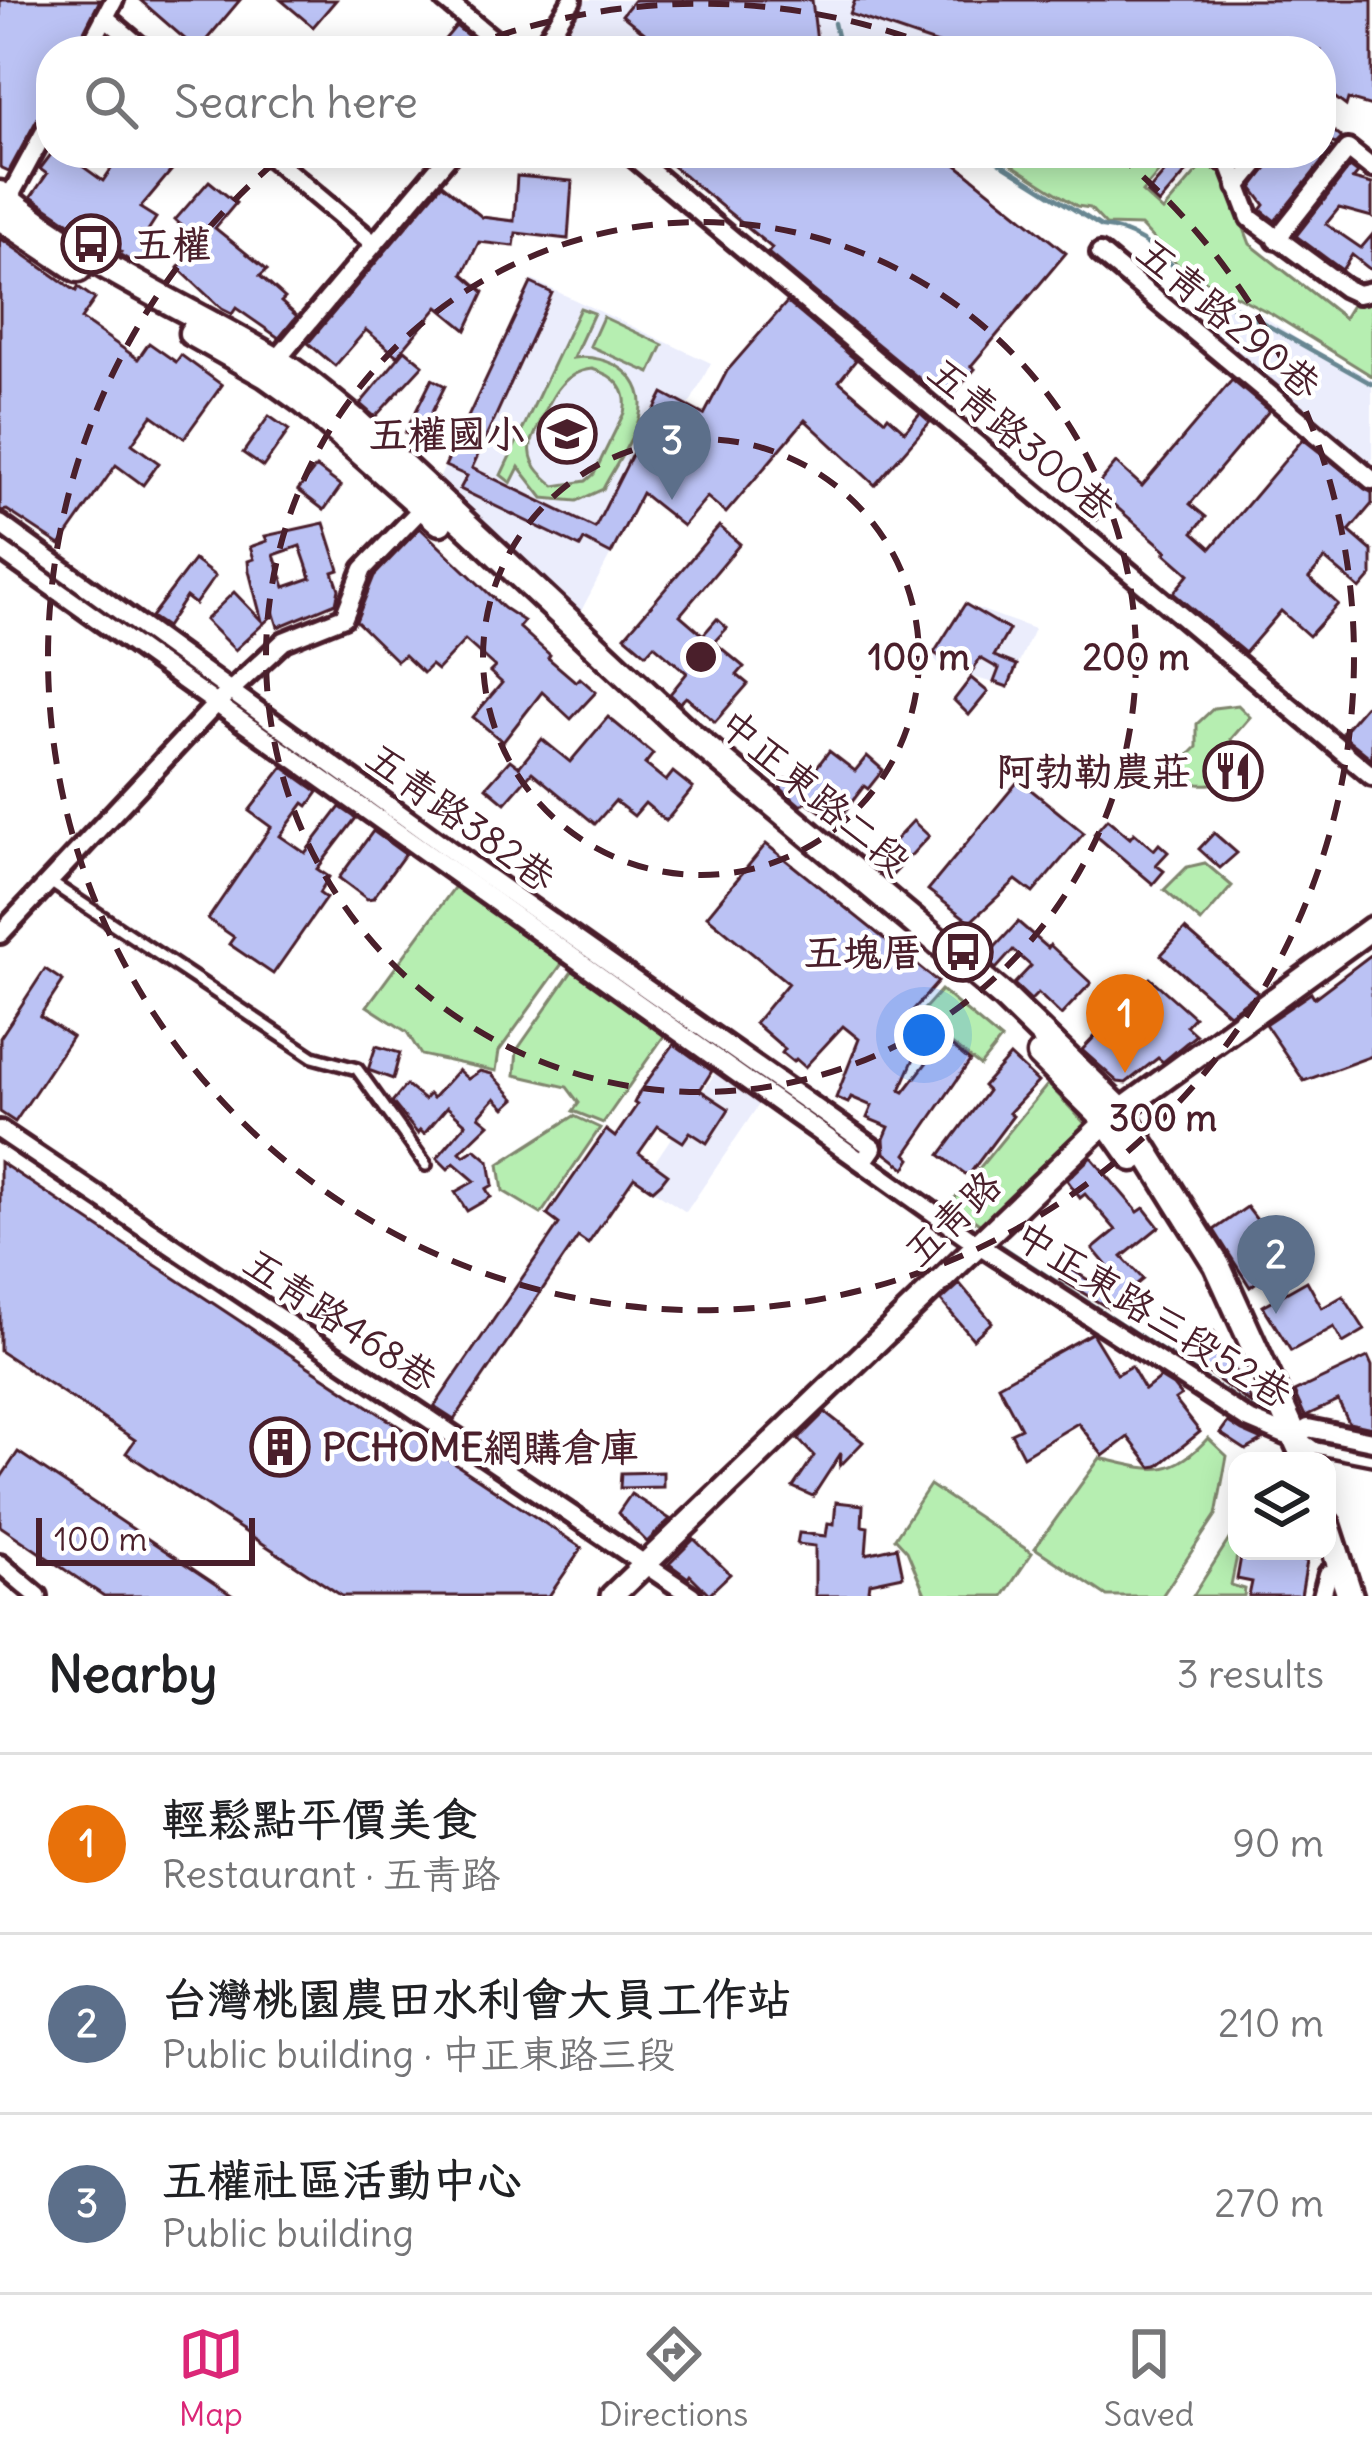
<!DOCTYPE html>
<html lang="en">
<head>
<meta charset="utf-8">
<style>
  :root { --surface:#fff; --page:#f6f6f6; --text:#202124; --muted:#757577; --line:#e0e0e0; --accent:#db2777 }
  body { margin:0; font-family:Delius,"LXGW WenKai TC",sans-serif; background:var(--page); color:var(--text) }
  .controls { position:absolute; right:36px; bottom:36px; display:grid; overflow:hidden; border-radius:24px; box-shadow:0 6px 30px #0003 }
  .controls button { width:108px; height:108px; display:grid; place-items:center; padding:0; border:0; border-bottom:3px solid var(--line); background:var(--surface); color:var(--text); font:60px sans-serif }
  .scale { position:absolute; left:36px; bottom:30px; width:219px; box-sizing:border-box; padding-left:12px; border:6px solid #4a1f2b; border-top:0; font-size:33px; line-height:42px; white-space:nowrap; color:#4a1f2b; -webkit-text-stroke:9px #fff; paint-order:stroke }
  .you { position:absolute; left:924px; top:1035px; width:42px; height:42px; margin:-30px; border:9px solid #fff; border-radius:50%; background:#1a73e8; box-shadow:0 0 0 18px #1a73e833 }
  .badge { display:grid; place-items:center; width:78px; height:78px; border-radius:50%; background:var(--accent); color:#fff; font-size:39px; font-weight:700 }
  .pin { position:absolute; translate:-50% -99px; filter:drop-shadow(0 3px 6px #0008) }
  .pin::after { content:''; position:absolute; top:63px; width:42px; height:36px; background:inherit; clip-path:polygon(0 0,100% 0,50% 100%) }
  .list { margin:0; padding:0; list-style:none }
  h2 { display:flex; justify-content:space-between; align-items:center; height:156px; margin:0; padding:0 48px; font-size:51px }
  h2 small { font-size:39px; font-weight:400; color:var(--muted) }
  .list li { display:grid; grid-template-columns:78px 1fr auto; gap:36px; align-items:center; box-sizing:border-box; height:180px; padding:0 48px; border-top:3px solid var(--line) }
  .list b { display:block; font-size:45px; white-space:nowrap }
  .list p { margin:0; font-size:39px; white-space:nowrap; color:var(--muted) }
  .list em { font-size:39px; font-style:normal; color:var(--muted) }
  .icon { flex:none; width:66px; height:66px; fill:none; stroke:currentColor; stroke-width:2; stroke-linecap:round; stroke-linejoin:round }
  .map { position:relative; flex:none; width:1372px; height:1596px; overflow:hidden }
  .search { position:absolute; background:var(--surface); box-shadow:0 6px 30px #0003; left:36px; right:36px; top:36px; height:132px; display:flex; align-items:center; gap:30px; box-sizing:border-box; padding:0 42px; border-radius:48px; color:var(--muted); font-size:45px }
  .sheet { height:696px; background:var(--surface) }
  nav { display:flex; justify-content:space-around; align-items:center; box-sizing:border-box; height:168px; border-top:3px solid var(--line); background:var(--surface); font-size:33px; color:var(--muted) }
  nav a { display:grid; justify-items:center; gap:6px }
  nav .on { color:var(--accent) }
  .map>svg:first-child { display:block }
  .built { fill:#ebedfc }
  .green { fill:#b6eeb1; stroke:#80866e; stroke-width:3; fill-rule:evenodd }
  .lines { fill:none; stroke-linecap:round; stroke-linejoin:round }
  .stream { stroke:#688792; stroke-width:4.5 }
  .building { fill:#bbc2f4; stroke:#4a1f2b; stroke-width:3; fill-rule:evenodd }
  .service-casing { stroke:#4a1f2b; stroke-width:18 }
  .minor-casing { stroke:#4a1f2b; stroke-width:26 }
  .tertiary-casing { stroke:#4a1f2b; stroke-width:30 }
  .secondary-casing { stroke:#4a1f2b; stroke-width:33 }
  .service { stroke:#fff; stroke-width:9 }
  .minor { stroke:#fff; stroke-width:16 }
  .tertiary { stroke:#fff; stroke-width:21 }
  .secondary { stroke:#fff; stroke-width:24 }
  .ring { fill:none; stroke:#4a1f2b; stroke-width:6; stroke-dasharray:21 15 }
  .labels { text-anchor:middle; stroke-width:9; stroke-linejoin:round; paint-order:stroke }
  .poi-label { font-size:39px; font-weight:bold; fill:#4a1f2b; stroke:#fff; text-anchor:end }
  .street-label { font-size:39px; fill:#4a1f2b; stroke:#fff }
  .centre { fill:#4a1f2b; stroke:#fff; stroke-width:6 }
  .ring-label { font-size:36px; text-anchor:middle; font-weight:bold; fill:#4a1f2b; stroke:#fff; stroke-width:9; stroke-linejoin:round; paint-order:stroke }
</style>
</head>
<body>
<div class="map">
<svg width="1372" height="1596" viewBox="0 0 1372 1596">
  <rect width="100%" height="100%" fill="#fff"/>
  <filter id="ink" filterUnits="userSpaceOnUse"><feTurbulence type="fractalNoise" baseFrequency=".00833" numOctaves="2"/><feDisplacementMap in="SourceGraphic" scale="24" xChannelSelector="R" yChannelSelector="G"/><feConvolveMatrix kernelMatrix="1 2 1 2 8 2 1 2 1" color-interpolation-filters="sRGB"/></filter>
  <g filter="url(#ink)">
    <g class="built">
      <polygon points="585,0 1216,0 1200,51 554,51"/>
      <polygon points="532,280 711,363 580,613 439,479"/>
      <polygon points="1229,302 1257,312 1348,373 1352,368 1372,380 1372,466 1208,328"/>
      <polygon points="965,604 1034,629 1008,687 947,670 935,660 934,653"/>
      <polygon points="716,1072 760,1103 686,1212 641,1182"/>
    </g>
    <g class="green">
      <polygon points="1008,153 1175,153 1142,192 1163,211 1201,167 1221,168 1250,244 1344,318 1354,302 1372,298 1372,376 1272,314 1181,268 1141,226 1106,225 1090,208 1077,206 1006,161"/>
      <path d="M 580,308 L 594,313 L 573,358 C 608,353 651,376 639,419 C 632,443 614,467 603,489 L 577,501 L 543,498 L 519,467 L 511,483 L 501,475 ZM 592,369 C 614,375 630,389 624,413 L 594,474 L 586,481 L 555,486 C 540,474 528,463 531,443 C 545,414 555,372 592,369 Z"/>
      <polygon points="603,317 663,345 650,373 590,346"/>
      <path d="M 1238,705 L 1250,717 L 1231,739 L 1236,752 L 1224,782 C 1202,786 1190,787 1175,769 L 1197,747 L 1197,724 L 1214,708 Z"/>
      <polygon points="1205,863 1232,886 1201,922 1164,890 1187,867"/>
      <polygon points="456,885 564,961 499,1051 496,1071 421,1055 407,1032 367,1006"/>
      <polygon points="575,967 666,1033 603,1123 573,1111 579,1103 567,1087 515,1075 517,1050"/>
      <polygon points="941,990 1001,1040 980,1066 917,1017"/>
      <polygon points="1048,1084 1090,1129 984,1227 950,1204"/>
      <polygon points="574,1116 600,1128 541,1214 503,1191 499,1164"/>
      <path d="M 1208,1438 L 1227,1456 L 1216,1515 L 1162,1596 L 1107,1596 L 1035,1548 L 1100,1458 C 1151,1470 1170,1480 1208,1438 Z"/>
      <polygon points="930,1485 1032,1553 1003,1596 926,1596 907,1551 895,1538"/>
      <polygon points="1235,1530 1238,1551 1231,1585 1245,1589 1244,1596 1193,1596"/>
    </g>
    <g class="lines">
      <g class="stream">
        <polyline points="834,23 838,41 848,51"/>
        <path d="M 984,153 L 1102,227 C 1158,231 1183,292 1235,307 L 1372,384"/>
        <polyline points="0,537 204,682"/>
        <polyline points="696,1034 755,1076"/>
        <polyline points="774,1089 859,1148"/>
        <polyline points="874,1158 982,1234"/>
        <polyline points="995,1242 1255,1411"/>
      </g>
    </g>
    <g class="building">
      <polygon points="0,0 100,0 74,51 51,51 51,103 40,114 9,171 0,167"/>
      <polygon points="140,0 240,0 197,51 177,51 186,40"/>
      <polygon points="281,0 336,0 313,27"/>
      <polygon points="634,0 812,0 817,42 826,51 667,51 622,15"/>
      <polygon points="855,0 1372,0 1372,106 1348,99 1346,106 1321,87 1321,51 1275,51 1242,40 1239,51 1234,51 1200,40 1196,51 942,51 944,46 850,14"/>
      <polygon points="456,26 487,51 435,51"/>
      <polygon points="1329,127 1342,138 1336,144 1323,140 1333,148 1275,221 1261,210 1265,205 1252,188 1278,153 1321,153 1321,137"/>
      <polygon points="52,153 64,153 103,181 122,153 186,153 140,208 156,218 147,232 157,238 139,266 119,254 121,252 97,234 93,239 31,197 47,174 40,169"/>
      <polygon points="657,153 942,153 1066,253 971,366 975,369 950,398 931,382 927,385 841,314 768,253 772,248"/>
      <polygon points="1181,153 1195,162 1159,204 1147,193"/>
      <polygon points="1350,167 1358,173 1353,179 1372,184 1372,217 1339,208 1326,224 1361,248 1372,235 1372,271 1352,255 1342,270 1296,236"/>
      <polygon points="517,176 572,181 568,239 516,233 514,246 479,242 463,274 484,292 466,330 438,307 397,356 366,330 335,366 308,343 442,184 482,217 514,221"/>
      <polygon points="209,181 236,203 215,228 267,270 260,276 285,298 281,302 297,316 279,338 236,308 232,314 222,309 178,268 201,242 175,220"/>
      <polygon points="0,238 76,291 78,287 95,299 81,319 138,359 149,343 176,362 181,355 222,385 184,438 152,415 132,444 159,463 143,485 116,465 60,545 7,510 0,511"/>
      <polygon points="531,283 552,293 472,468 595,528 663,393 704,415 727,371 787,302 856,360 839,381 885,420 888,416 905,431 920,413 930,422 875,485 805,420 726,513 707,497 683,526 642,493 611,554 584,540 580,547 460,489 467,476 445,466"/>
      <polygon points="405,350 423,365 375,417 360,404"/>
      <polygon points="432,379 445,386 418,440 405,433"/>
      <polygon points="1232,380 1269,411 1190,504 1206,517 1193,532 1211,548 1303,439 1372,493 1372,504 1349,531 1372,551 1372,575 1360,589 1325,559 1309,578 1338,604 1309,636 1281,611 1245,653 1173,593 1189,574 1165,553 1167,551 1112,503 1097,520 1080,506 1116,463 1142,486"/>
      <polygon points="269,416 289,430 263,467 243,453"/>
      <polygon points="316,467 341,486 324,510 298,490"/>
      <path d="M 324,523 L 339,570 L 333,572 L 339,589 L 336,603 L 278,627 L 274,614 L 235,650 L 205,620 L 234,592 L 262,621 L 249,571 L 248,561 L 254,559 L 250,547 L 267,541 L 265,536 ZM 300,546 L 311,578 L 285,587 L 274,555 Z"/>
      <polygon points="719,526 740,544 680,615 703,635 717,619 727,628 714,642 744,667 737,675 748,684 715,722 686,697 680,703 670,694 687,673 654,645 646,654 625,636"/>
      <polygon points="420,528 504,608 524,621 519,627 550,655 548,658 576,682 580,678 596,692 571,719 542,692 503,742 473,717 502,683 490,672 495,667 465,640 437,670 431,665 423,673 404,655 397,661 356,621 374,576"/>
      <polygon points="194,560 215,576 195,604 186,597 166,627 151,617"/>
      <polygon points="965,604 1009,630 994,656 1017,665 1008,687 994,682 999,669 980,658 970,675 934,653"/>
      <polygon points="971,678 988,692 969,715 954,700"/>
      <polygon points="1372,698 1372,759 1341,734"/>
      <polygon points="608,717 653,754 645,764 666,781 673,772 693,788 666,821 645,803 634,816 615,801 595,824 532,772 505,803 486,787 510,760 519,767 542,739 570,762"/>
      <polygon points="829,751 855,771 867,756 883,770 868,789 864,786 836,823 806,801 801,806 780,788 786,779 800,789"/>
      <polygon points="283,767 318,792 308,806 304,803 280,836 305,853 340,807 356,818 317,869 329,877 319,893 326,898 273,974 229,944 234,937 208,919 271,827 249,811"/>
      <polygon points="1019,780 1084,833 1033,893 1016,880 970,922 928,890"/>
      <polygon points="1107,819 1130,838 1134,833 1154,850 1159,844 1168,852 1156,865 1164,871 1153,884 1094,834"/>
      <polygon points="913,821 929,836 889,879 873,864"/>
      <polygon points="373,831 405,854 373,898 367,899 339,878"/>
      <polygon points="1214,833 1237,853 1220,868 1199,849"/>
      <polygon points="766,844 938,982 907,1017 928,1027 900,1090 904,1092 944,1040 970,1061 906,1154 911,1159 905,1168 885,1153 884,1139 889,1127 867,1118 872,1106 851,1097 848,1103 836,1098 859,1039 843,1026 805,1067 796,1059 793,1062 782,1053 785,1049 755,1023 788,983 707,916"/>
      <polygon points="1018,922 1048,948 1050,945 1091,983 1061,1015 1038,993 1031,1000 1014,984 1031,966 1013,950 996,969 984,959"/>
      <polygon points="1185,929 1258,993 1229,1014 1161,955"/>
      <polygon points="1372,954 1372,1056 1304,1081 1265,1024 1311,993 1314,998"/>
      <polygon points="45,969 63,981 40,1016 72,1037 15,1122 0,1112 0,1038"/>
      <polygon points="1150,978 1194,1017 1186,1026 1196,1035 1163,1062 1158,1058 1126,1083 1118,1082 1082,1050"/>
      <polygon points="674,1044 712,1071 700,1090 729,1109 707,1143 690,1132 683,1142 658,1126 639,1153 668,1174 661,1183 653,1190 634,1177 588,1244 578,1237 454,1420 434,1407 559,1224 547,1215 606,1130 615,1137 637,1105 634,1103 640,1091"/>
      <polygon points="376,1046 400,1053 393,1079 368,1070"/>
      <polygon points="1010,1056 1038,1082 1009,1113 1013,1116 968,1176 940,1155 988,1091 983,1086"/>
      <polygon points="458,1070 468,1079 480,1071 492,1074 515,1099 505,1108 495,1098 479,1116 489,1124 460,1152 464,1156 475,1149 489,1161 493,1185 486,1189 491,1197 467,1211 455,1192 475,1181 454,1163 448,1169 437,1158 466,1124 447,1107 424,1134 420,1130 418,1134 392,1102 406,1085 424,1100 429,1094 433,1098"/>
      <polygon points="1091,1157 1138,1212 1144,1208 1159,1227 1122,1257 1143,1279 1108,1308 1060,1279 1071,1269 1099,1287 1113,1273 1093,1249 1116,1230 1085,1194 1080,1198 1067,1180"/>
      <polygon points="0,1162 582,1548 549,1596 342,1596 126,1453 135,1440 0,1351"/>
      <polygon points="1247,1207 1287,1259 1250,1287 1214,1230"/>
      <polygon points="1307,1281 1322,1308 1343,1296 1365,1330 1343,1343 1334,1327 1291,1351 1263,1306"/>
      <polygon points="960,1284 992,1322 973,1339 941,1301"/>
      <polygon points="1214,1332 1241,1380 1253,1405 1188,1358"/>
      <polygon points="1092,1333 1117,1374 1131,1366 1145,1390 1160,1378 1173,1386 1181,1396 1175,1400 1200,1432 1158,1466 1151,1467 1128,1437 1103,1456 1078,1423 1023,1456 1011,1433 1021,1428 998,1385"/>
      <polygon points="1368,1357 1372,1366 1372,1428 1349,1423 1338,1401 1305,1416 1294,1392"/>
      <polygon points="825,1412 863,1442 840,1466 841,1453 813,1496 793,1487 814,1456 798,1439"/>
      <polygon points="1228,1422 1242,1431 1263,1440 1246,1450 1220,1433"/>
      <polygon points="18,1452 233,1596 104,1596 0,1526 0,1479"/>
      <polygon points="663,1472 663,1487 620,1488 621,1473"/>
      <polygon points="631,1494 670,1519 647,1542 618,1513"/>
      <polygon points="836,1502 863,1505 862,1526 868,1527 866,1554 897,1547 903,1576 870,1583 868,1596 815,1596 815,1546 797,1544 799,1533 826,1536 828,1523 834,1524"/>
      <polygon points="694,1539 730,1574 709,1594 690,1575 688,1578 669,1564"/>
      <polygon points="1242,1551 1307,1561 1301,1596 1249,1596 1252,1582 1237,1579"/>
    </g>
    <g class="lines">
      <defs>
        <g id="service">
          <polyline points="50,882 313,1057 357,1069 426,1165"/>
          <polyline points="1303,1439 1316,1448 1372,1459"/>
        </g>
        <g id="minor">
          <polyline points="445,0 507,51"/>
          <polyline points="105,17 145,51"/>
          <polyline points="87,51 114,0"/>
          <polyline points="539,51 572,0"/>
          <polyline points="266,153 373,243"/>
          <polyline points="629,153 1372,776"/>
          <polyline points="1204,153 1229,163 1250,218 1345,288 1358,294 1372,291"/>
          <polyline points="1237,187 1265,153"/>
          <polyline points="4,207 51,120"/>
          <polyline points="1276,240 1348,149 1372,168"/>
          <polyline points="1100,253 1372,480"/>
          <polyline points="269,369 451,153"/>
          <polyline points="0,524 479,871 873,1148 863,1162"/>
          <polyline points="0,550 976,1243 1247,1419 1285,1435 1298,1436 1308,1428 1372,1441"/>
          <polyline points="0,934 216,704 284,641 344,617 363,569 427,503"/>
          <polyline points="0,1130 692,1596"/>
          <polyline points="0,1564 38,1596"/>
          <polyline points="1322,1596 1328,1574"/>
        </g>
        <polyline id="tertiary" points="612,1596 1107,1121 1372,928"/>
        <g id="secondary">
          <path d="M 0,194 C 82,262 180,304 272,358 C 301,375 327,398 354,420 L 686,731 L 1003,996 L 1120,1110 L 1217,1265 L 1306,1461"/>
          <polyline points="0,217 78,269"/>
          <polyline points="192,333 266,375 304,402 440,522"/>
          <polyline points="1040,1055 1107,1121 1133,1158"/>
          <polyline points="1327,1525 1350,1596"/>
        </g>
      </defs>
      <use href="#service" class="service-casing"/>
      <use href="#minor" class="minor-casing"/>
      <use href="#tertiary" class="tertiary-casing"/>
      <use href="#secondary" class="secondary-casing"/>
      <use href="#service" class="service"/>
      <use href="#minor" class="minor"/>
      <use href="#tertiary" class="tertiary"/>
      <use href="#secondary" class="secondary"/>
    </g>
  </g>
  <g class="ring">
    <circle cx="701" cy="657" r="218"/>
    <circle cx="701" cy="657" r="435"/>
    <path d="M462 49A653 653 0 0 1 940 49M1116 153A653 653 0 1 1 286 153"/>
  </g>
  <defs>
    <symbol id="bus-ring" viewBox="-11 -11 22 22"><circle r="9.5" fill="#fff" stroke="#4a1f2b" stroke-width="1.5"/><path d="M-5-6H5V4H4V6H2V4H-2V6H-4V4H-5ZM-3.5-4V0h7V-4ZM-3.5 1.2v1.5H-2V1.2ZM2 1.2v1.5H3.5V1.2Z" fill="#4a1f2b"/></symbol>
    <symbol id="school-ring" viewBox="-11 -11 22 22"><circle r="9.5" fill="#fff" stroke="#4a1f2b" stroke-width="1.5"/><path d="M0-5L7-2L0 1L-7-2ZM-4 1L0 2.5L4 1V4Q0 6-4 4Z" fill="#4a1f2b"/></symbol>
    <symbol id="restaurant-ring" viewBox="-11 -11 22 22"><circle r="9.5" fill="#fff" stroke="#4a1f2b" stroke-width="1.5"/><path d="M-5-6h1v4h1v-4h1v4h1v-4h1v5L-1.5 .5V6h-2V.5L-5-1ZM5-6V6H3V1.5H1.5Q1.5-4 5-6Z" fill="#4a1f2b"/></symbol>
    <symbol id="building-ring" viewBox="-11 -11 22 22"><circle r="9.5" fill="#fff" stroke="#4a1f2b" stroke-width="1.5"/><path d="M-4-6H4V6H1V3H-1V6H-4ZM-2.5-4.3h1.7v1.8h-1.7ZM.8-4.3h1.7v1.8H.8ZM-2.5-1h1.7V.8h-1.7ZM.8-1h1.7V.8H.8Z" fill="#4a1f2b"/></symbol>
  </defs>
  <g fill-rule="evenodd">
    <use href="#bus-ring" x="58" y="211" width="66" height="66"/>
    <use href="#school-ring" x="534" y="401" width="66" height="66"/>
    <use href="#restaurant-ring" x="1200" y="738" width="66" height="66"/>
    <use href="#bus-ring" x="930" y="919" width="66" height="66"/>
    <use href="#building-ring" x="247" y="1414" width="66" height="66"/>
  </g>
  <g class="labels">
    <g class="poi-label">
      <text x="133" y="258" text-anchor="start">五權</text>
      <text x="525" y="448">五權國小</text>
      <text x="1191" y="785">阿勃勒農莊</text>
      <text x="921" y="966">五塊厝</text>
      <text x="322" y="1461" text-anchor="start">PCHOME網購倉庫</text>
    </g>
    <g class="street-label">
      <text transform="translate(1229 318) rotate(40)" y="14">五青路290巷</text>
      <text transform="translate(1022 439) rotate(40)" y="14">五青路300巷</text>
      <text transform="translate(815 792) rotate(40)" y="14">中正東路二段</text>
      <text transform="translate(461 817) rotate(36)" y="14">五青路382巷</text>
      <text transform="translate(952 1218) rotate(-44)" y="14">五青路</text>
      <text transform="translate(1154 1314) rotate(32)" y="14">中正東路三段52巷</text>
      <text transform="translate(341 1320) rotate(34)" y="14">五青路468巷</text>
    </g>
  </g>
  <circle cx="701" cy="657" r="18" class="centre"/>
  <g class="ring-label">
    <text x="919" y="670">100 m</text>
    <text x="1136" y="670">200 m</text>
    <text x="1163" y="1131">300 m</text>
  </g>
</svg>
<div class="controls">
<button><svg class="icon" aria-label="layers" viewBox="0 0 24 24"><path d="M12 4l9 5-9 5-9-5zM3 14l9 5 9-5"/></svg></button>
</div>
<div class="scale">100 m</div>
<div class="you"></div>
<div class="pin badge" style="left:1125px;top:1073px;background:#e8710a">1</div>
<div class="pin badge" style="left:1276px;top:1314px;background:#5c6f8a">2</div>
<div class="pin badge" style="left:672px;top:500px;background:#5c6f8a">3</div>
<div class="search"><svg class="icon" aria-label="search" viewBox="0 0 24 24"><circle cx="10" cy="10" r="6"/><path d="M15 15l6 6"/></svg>Search here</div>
</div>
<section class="sheet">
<h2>Nearby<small>3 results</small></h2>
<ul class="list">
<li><span class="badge" style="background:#e8710a">1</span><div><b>輕鬆點平價美食</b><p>Restaurant · 五青路</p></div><em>90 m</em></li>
<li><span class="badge" style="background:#5c6f8a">2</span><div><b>台灣桃園農田水利會大員工作站</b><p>Public building · 中正東路三段</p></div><em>210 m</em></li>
<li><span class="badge" style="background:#5c6f8a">3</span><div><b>五權社區活動中心</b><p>Public building</p></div><em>270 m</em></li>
</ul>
</section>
<nav>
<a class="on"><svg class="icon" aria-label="map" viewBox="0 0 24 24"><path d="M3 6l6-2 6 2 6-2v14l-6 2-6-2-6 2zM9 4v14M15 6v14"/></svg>Map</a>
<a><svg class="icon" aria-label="directions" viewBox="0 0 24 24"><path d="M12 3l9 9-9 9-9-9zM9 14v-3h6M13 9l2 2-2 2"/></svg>Directions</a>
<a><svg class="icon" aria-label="saved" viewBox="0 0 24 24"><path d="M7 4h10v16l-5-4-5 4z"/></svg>Saved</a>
</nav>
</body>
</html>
